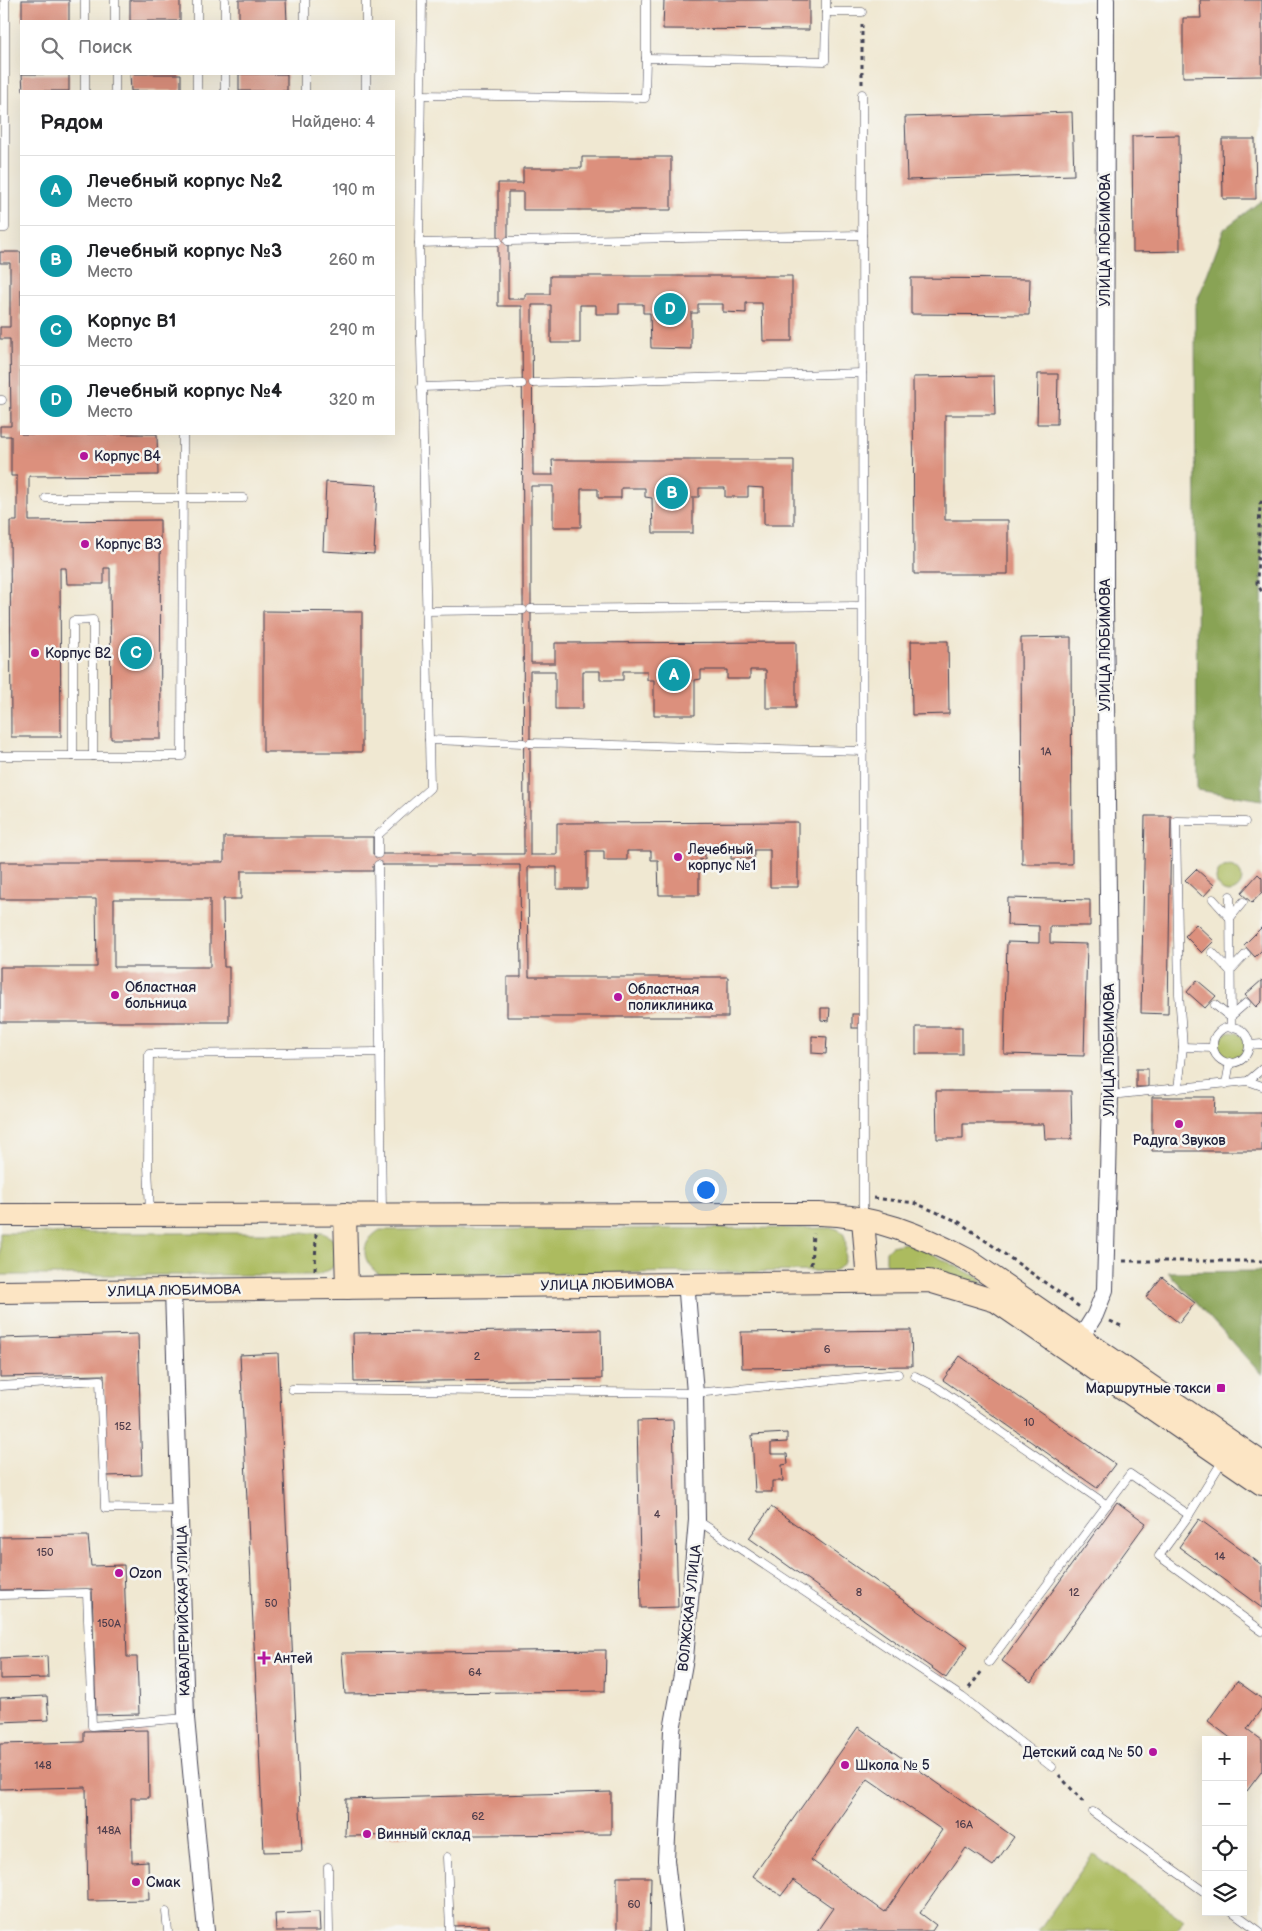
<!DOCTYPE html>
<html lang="ru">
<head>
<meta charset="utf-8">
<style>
  :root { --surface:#fff; --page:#f6f6f6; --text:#202124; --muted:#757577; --line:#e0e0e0; --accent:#db2777 }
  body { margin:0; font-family:"Balsamiq Sans",sans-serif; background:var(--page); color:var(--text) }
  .controls { position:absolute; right:15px; bottom:15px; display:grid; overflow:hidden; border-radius:0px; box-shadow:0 5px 20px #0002 }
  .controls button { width:45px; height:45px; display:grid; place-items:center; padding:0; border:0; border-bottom:1px solid var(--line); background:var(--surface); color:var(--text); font:25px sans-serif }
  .you { position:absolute; left:705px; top:1189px; width:18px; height:18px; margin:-12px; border:4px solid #fff; border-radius:50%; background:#1a73e8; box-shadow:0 0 0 8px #1a73e833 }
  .badge { display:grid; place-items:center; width:32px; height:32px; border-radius:50%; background:var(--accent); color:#fff; font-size:16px; font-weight:700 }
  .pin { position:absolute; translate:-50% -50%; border:2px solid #fff; box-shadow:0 1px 5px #0006 }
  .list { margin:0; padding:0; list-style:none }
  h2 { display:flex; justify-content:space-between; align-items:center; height:65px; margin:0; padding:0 20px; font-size:21px }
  h2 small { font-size:16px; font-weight:400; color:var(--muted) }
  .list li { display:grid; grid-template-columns:32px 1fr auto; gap:15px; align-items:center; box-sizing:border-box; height:70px; padding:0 20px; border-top:1px solid var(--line) }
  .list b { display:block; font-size:19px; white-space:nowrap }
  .list p { margin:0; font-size:16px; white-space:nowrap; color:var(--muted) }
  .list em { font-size:16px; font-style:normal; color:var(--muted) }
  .icon { flex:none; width:28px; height:28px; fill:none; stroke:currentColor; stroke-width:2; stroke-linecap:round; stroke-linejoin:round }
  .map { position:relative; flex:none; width:1262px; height:1931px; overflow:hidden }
  .search { position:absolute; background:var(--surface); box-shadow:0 5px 20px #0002; left:20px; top:20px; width:375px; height:55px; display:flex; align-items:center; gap:12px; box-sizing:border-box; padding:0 18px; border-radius:0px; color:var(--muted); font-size:19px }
  .panel { position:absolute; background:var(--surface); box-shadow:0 5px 20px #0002; left:20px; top:90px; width:375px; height:345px; border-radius:0px }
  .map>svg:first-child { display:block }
  .green { fill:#acbb5e; stroke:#676e4c }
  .forest { fill:#89a355; stroke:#566248 }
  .building { fill:#dc907d; fill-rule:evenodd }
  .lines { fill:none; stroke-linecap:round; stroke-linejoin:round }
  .service-casing { stroke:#414052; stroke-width:9 }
  .minor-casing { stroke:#414052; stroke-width:18 }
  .secondary-casing { stroke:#414052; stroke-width:24 }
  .path { stroke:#414052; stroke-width:3; stroke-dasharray:4 4; stroke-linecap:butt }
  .service { stroke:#fff; stroke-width:8 }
  .minor { stroke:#fff; stroke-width:16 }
  .secondary { stroke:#fce5c4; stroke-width:22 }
  .poi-dot { fill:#b5179e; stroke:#f6f6f2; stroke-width:2 }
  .labels { text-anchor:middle; stroke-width:5; stroke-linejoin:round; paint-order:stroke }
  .number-label { font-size:11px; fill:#503e4c }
  .street-label { font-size:14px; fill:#22223b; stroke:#f6f6f2 }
  .poi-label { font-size:14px; fill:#22223b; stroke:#f6f6f2; text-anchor:start }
</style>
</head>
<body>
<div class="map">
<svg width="1262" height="1931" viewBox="0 0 1262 1931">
  <rect width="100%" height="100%" fill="#f6f6f2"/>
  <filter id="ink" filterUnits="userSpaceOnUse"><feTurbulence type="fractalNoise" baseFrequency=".02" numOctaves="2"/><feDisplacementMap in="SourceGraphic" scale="10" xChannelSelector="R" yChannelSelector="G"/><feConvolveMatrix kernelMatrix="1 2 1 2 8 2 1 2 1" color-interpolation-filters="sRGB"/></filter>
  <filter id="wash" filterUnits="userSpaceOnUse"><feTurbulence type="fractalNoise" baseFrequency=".0096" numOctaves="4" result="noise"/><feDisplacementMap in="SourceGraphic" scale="20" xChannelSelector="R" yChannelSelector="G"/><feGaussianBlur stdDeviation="1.12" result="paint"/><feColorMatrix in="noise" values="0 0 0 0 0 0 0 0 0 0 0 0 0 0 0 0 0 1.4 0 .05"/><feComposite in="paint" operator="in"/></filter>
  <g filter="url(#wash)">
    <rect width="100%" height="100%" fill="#f0e8d2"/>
    <g class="green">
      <circle cx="1229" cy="879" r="13"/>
      <circle cx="1232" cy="1045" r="13"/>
      <path d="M 834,1228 C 838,1229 842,1231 844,1235 C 847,1241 846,1258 843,1264 C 841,1268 837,1269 833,1271 L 380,1275 C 361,1262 359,1243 380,1230 Z"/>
      <path d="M 0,1233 L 323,1233 C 336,1240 339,1243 339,1259 L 331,1269 L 318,1275 L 0,1275 Z"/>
      <polygon points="906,1243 915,1245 977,1277 985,1284 961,1279 898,1271 891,1268 886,1262 886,1251 891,1246"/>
      <polygon points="1093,1854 1184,1920 1176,1931 1038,1931"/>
    </g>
    <g class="forest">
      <polygon points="1262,200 1262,800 1197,790 1195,307 1224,229"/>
      <polygon points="1262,1271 1262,1375 1168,1272"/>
    </g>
    <g id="blocks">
      <g class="building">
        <rect x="22" y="0" width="47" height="21"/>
        <rect x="130" y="0" width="50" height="21"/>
        <polygon points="239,0 286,0 287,21 239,21"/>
        <polygon points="664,0 809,0 809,30 663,29"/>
        <polygon points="1200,0 1262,0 1262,76 1183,77 1183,18 1201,18"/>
        <polygon points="22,74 69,74 69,91 23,91"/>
        <polygon points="130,74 181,74 181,91 131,91"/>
        <rect x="239" y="74" width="48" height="17"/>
        <polygon points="1072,112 1074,175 907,180 905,117"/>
        <polygon points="1179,135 1180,251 1133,252 1132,136"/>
        <polygon points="1222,139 1255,139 1256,199 1223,199"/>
        <path d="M 582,157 L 671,157 L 671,210 L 523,210 L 523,192 L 508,192 L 508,299 L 525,299 L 525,294 L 550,294 L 550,276 L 792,276 L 792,341 L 763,341 L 762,303 L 746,303 L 746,313 L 723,312 L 723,304 L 698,304 L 698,313 L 691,313 L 691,349 L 651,348 L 650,313 L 643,313 L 643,304 L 619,304 L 619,314 L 596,314 L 596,305 L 580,305 L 580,343 L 551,343 L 551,305 L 532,305 L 533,475 L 553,475 L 552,460 L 794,460 L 794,525 L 764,525 L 764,488 L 748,487 L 748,497 L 725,497 L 725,488 L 699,488 L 699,497 L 693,497 L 693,533 L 653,533 L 652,498 L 645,497 L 645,488 L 621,488 L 621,498 L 598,498 L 598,489 L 581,489 L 581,527 L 553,527 L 553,486 L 531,486 L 531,663 L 555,663 L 555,643 L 796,642 L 796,708 L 766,708 L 766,670 L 750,670 L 750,679 L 727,679 L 727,670 L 701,670 L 701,679 L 695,680 L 695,715 L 654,715 L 654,680 L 647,680 L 647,671 L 623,671 L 623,680 L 600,680 L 600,671 L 583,671 L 583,709 L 555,709 L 555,671 L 530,671 L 530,855 L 557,855 L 557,823 L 798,822 L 798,887 L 770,887 L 770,850 L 754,850 L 754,859 L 731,859 L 731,850 L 705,850 L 705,859 L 699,860 L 699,895 L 659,895 L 658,860 L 651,860 L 651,851 L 627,851 L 627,860 L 604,860 L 604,851 L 587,851 L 587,889 L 557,889 L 557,867 L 528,867 L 529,977 L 728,977 L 728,1017 L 507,1017 L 507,977 L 521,977 L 520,865 L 378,865 L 373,866 L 373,871 L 241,871 L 241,899 L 223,899 L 224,967 L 229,967 L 229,1022 L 0,1022 L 0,967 L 97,967 L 96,899 L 0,899 L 0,862 L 224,862 L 224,837 L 373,837 L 373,854 L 524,854 L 522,306 L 498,306 L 498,183 L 523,183 L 523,168 L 582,168 ZM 114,899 L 210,899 L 210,967 L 114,967 Z"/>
        <polygon points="0,252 21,252 21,434 157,434 158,475 29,476 29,521 160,520 161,739 111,739 110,568 104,568 104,584 67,584 66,568 60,568 61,737 11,737 10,521 17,521 17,476 11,476 11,436 0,436 0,426 11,426 10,339 0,339 0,327 10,327 10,263 0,263"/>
        <polygon points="911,278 1030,279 1029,315 911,314"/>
        <polygon points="1038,374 1058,374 1057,424 1037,424"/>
        <polygon points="994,376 995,415 945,415 945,520 1008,520 1008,574 914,574 913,377"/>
        <polygon points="326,482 377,485 374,554 323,551"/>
        <polygon points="263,611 362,612 362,752 263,752"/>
        <polygon points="1071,637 1072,864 1022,864 1021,638"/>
        <polygon points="911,641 948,641 949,714 912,715"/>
        <polygon points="1145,816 1171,816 1168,1014 1141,1013"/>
        <polygon points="1196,869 1214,885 1203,897 1185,880"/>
        <polygon points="1258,874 1262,878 1262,892 1252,903 1241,893"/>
        <polygon points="1008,898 1090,900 1090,926 1050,926 1050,943 1087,944 1084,1056 1004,1054 1007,942 1039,943 1039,926 1007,925"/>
        <polygon points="1196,924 1214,941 1202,953 1185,936"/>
        <polygon points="1262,927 1262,950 1255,957 1244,945"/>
        <polygon points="1197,980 1216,996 1205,1008 1187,992"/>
        <polygon points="1262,980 1262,1001 1256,1007 1245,995"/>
        <polygon points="821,1008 830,1008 829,1021 821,1020"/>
        <rect x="852" y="1014" width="8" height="14"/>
        <rect x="916" y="1027" width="46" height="27"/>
        <polygon points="812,1036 827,1037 826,1054 812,1053"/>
        <rect x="1136" y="1069" width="12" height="18"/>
        <polygon points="936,1091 1071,1091 1072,1139 1045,1139 1044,1124 963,1124 963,1139 937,1139"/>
        <polygon points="1152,1097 1215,1097 1214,1113 1262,1113 1262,1151 1152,1151"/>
        <polygon points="1162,1277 1195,1303 1179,1323 1146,1297"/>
        <polygon points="601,1330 602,1379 354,1382 353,1333"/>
        <polygon points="911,1330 912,1366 742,1368 741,1332"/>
        <polygon points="138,1334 142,1475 106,1476 104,1375 0,1377 0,1338"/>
        <polygon points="278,1353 302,1851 264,1852 240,1355"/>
        <polygon points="960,1356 1115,1464 1097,1488 943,1380"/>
        <polygon points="673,1420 678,1607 641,1608 637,1421"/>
        <polygon points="787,1433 787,1442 771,1443 771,1454 787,1454 788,1464 782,1465 783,1481 772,1481 772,1492 755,1492 752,1435"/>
        <polygon points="1117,1502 1146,1523 1031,1682 1002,1661"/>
        <polygon points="771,1507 968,1646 946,1678 749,1538"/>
        <polygon points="1199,1519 1262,1565 1262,1608 1179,1547"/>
        <polygon points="88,1536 91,1566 124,1565 127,1657 137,1657 139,1714 96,1715 92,1589 0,1590 0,1537"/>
        <polygon points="606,1650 605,1691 345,1694 342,1653"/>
        <polygon points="47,1656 48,1678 0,1679 0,1658"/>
        <polygon points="1237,1681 1262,1699 1262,1708 1247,1729 1262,1740 1262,1771 1247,1791 1243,1788 1243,1740 1233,1740 1208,1721"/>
        <polygon points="47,1696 49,1720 0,1722 0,1698"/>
        <path d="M 858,1727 L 1014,1837 L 993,1866 L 966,1848 L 920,1913 L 936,1925 L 932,1931 L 817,1931 L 833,1908 L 793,1880 L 781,1896 L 753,1876 ZM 868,1779 L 942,1830 L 885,1912 L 811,1860 Z"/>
        <polygon points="148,1730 149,1798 131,1798 132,1862 148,1861 149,1900 88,1901 86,1787 0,1789 0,1744 84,1742 84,1731"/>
        <polygon points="611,1792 611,1834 345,1836 346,1799"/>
        <polygon points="617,1877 651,1877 650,1931 617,1931"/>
        <polygon points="319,1912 320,1931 276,1931 275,1914"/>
        <polygon points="489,1925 489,1931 453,1931 453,1926"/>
      </g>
    </g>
  </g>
  <g filter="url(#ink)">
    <use href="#blocks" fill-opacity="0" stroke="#414052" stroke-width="1"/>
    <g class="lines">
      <defs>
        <g id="service">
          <polyline points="826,12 826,0"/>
          <polyline points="85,21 85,0"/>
          <polyline points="115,21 115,0"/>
          <polyline points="197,21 197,0"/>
          <polyline points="225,21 225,0"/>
          <polyline points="305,21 305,0"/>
          <polyline points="366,21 366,0"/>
          <polyline points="646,58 646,0"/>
          <polyline points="85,91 85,74"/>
          <polyline points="115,91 115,74"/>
          <polyline points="197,91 197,74"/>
          <polyline points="225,91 225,74"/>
          <polyline points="305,91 305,74"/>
          <polyline points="366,91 366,74"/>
          <polyline points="862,94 863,1217"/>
          <polyline points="420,95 645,98 646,58 825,61 826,12 862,12"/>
          <polyline points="0,228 5,228 5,0"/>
          <polyline points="508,241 862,235"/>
          <polyline points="419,243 498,241"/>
          <polyline points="533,383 862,373"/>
          <polyline points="421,387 522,384"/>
          <polyline points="0,400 2,400"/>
          <polyline points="46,498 243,498"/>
          <polyline points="531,609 862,606"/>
          <polyline points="426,611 523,610"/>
          <polyline points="429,740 523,743"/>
          <polyline points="530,743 863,751"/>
          <polyline points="0,756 182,756 183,434"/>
          <polyline points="73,756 73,621 93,620 93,756"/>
          <polyline points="378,854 378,835 430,788 419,243 422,0"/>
          <polyline points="378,865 382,1213"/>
          <polyline points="1230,896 1231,1028"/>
          <polyline points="1213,899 1230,918 1243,902"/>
          <polyline points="1212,952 1230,971 1246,954"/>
          <polyline points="1215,1005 1230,1017 1246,1003"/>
          <circle cx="1231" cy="1045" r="18"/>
          <polyline points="1250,1045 1262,1044"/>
          <polyline points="1183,1047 1213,1048"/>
          <polyline points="1248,1081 1262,1069"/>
          <polyline points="1226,1084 1230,1062"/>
          <polyline points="1178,1089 1183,1047 1179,994 1176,821 1245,822"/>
          <polyline points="1110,1095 1248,1081 1262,1086"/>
          <polyline points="150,1213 148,1165 149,1054 380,1052"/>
          <polyline points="915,1376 938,1388 1107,1505"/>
          <polyline points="0,1386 100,1380 105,1508 181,1509"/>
          <polyline points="292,1389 695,1393 898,1374"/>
          <polyline points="1223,1460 1189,1515 1159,1556 1262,1631"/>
          <polyline points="697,1520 962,1697 1052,1767"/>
          <polyline points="0,1595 87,1593 92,1726 186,1718"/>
          <polyline points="989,1662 1130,1474 1189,1515"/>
          <polyline points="1093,1812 1206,1893"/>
          <polyline points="447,1857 450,1931"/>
          <polyline points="328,1867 329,1931"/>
          <polyline points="166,1912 168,1931"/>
          <polyline points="1233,1912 1259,1931"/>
        </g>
        <g id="minor">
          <polyline points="173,1290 186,1718 206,1931"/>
          <polyline points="1075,1347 1095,1315 1105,1290 1110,1095 1105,601 1106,0"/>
          <polyline points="674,1931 666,1860 672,1730 685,1658 697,1520 695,1393 687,1293 689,1283"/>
        </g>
        <g id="secondary">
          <polyline points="345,1214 347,1288"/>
          <path d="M 0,1215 L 819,1214 C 873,1215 921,1235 968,1260 L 1262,1463"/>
          <polyline points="863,1219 868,1282"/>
          <polyline points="0,1292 929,1281 996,1301 1262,1484"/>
        </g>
      </defs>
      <use href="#service" class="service-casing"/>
      <use href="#minor" class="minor-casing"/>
      <use href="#secondary" class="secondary-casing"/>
      <g class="path">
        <polyline points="862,84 862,22"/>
        <polyline points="1262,501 1260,504 1257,583 1262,592"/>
        <polyline points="874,1198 915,1203 959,1222 1081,1308"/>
        <polyline points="1123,1261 1262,1261"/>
        <polyline points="811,1265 813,1233"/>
        <polyline points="315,1270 316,1234"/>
        <polyline points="1110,1321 1121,1326"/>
        <polyline points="969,1688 982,1671"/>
        <polyline points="1059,1775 1085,1804"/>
      </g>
      <use href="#service" class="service"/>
      <use href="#minor" class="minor"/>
      <use href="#secondary" class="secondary"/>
    </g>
  </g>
  <g class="poi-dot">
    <circle cx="84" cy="456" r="5"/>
    <circle cx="85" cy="544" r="5"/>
    <circle cx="35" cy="653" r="5"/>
    <circle cx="678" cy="857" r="5"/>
    <circle cx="115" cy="995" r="5"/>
    <circle cx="618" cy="997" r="5"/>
    <circle cx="1179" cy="1124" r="5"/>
    <rect x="1216" y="1383" width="10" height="10" rx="2.5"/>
    <circle cx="119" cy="1573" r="5"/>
    <path d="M261.5 1650.5h5v5h5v5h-5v5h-5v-5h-5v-5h5z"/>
    <circle cx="1153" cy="1752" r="5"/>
    <circle cx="845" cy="1765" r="5"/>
    <circle cx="367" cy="1834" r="5"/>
    <circle cx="136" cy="1882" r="5"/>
  </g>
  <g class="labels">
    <g class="number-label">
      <text x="1046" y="755">1А</text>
      <text x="827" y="1353">6</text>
      <text x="477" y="1360">2</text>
      <text x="1029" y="1426">10</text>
      <text x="123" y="1430">152</text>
      <text x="657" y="1518">4</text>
      <text x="45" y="1556">150</text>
      <text x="1220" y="1560">14</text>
      <text x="859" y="1596">8</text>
      <text x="1074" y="1596">12</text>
      <text x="271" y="1607">50</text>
      <text x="109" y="1627">150А</text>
      <text x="475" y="1676">64</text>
      <text x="43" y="1769">148</text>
      <text x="478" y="1820">62</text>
      <text x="964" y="1828">16А</text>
      <text x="109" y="1834">148А</text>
      <text x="634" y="1908">60</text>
    </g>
    <g class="street-label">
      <text transform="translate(1105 240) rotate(-90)" y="5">УЛИЦА ЛЮБИМОВА</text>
      <text transform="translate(1105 645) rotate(-90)" y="5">УЛИЦА ЛЮБИМОВА</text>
      <text transform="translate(1109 1050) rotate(-90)" y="5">УЛИЦА ЛЮБИМОВА</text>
      <text transform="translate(607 1284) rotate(-1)" y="5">УЛИЦА ЛЮБИМОВА</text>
      <text transform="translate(174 1290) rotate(-1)" y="5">УЛИЦА ЛЮБИМОВА</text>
      <text transform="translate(689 1608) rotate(-84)" y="5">ВОЛЖСКАЯ УЛИЦА</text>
      <text transform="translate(183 1611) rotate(-91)" y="5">КАВАЛЕРИЙСКАЯ УЛИЦА</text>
    </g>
    <g class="poi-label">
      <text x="94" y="461">Корпус В4</text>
      <text x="95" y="549">Корпус В3</text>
      <text x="45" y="658">Корпус В2</text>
      <text x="688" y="854">Лечебный<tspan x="688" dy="16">корпус №1</tspan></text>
      <text x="125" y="992">Областная<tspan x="125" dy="16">больница</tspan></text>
      <text x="628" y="994">Областная<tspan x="628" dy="16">поликлиника</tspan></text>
      <text x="1179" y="1145" text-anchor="middle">Радуга Звуков</text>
      <text x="1211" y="1393" text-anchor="end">Маршрутные такси</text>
      <text x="129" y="1578">Ozon</text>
      <text x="274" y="1663">Антей</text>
      <text x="1143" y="1757" text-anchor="end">Детский сад № 50</text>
      <text x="855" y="1770">Школа № 5</text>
      <text x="377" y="1839">Винный склад</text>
      <text x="146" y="1887">Смак</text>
    </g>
  </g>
</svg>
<div class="controls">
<button>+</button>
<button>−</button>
<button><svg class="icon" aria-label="locate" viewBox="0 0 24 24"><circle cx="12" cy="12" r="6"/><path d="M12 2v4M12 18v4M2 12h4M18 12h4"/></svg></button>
<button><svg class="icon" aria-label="layers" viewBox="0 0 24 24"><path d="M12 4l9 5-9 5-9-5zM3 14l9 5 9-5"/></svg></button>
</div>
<div class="you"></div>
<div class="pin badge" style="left:674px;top:675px;background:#0f9aa8">A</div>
<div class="pin badge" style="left:672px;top:493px;background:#0f9aa8">B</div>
<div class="pin badge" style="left:136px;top:653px;background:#0f9aa8">C</div>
<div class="pin badge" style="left:670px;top:309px;background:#0f9aa8">D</div>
<div class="search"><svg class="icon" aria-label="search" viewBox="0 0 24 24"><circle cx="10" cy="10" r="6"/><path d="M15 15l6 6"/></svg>Поиск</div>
<section class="panel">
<h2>Рядом<small>Найдено: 4</small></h2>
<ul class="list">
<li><span class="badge" style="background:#0f9aa8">A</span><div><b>Лечебный корпус №2</b><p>Место</p></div><em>190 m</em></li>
<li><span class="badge" style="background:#0f9aa8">B</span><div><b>Лечебный корпус №3</b><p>Место</p></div><em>260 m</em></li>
<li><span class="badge" style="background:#0f9aa8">C</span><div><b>Корпус В1</b><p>Место</p></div><em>290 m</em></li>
<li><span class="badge" style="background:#0f9aa8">D</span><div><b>Лечебный корпус №4</b><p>Место</p></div><em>320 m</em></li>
</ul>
</section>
</div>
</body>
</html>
